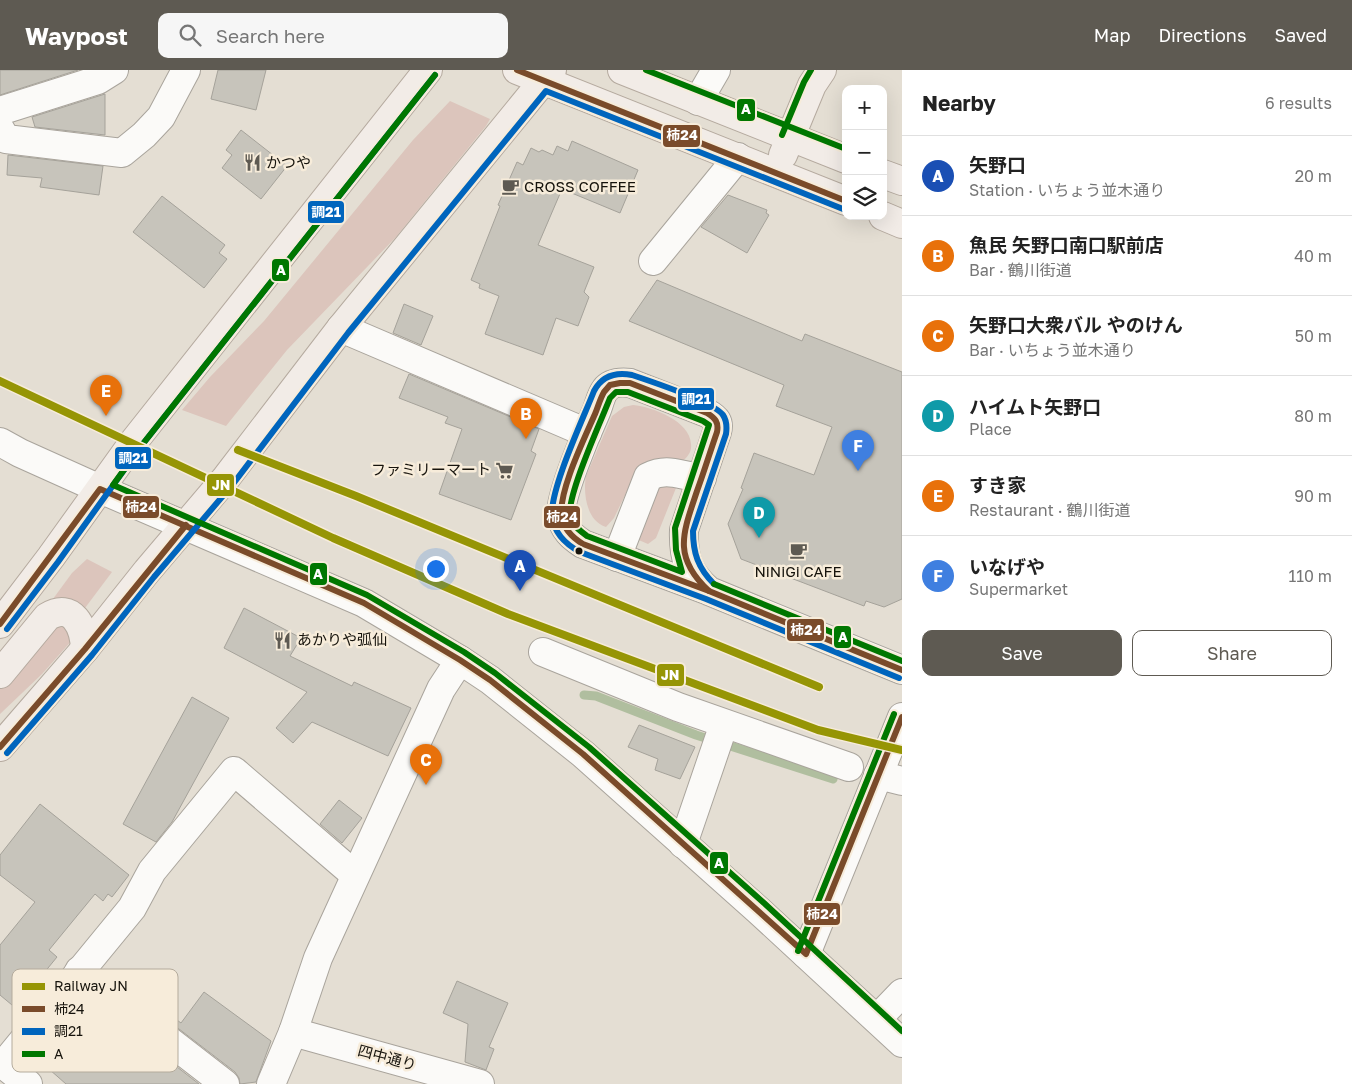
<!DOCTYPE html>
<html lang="en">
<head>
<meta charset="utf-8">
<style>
  :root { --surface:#fff; --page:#f6f6f6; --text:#222; --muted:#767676; --line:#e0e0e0; --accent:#5e5a52 }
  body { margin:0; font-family:"Golos Text","Noto Sans JP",sans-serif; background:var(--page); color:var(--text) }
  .controls { position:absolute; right:15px; top:15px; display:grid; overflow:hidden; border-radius:10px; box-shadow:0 5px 20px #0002 }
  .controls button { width:45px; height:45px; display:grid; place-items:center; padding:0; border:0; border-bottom:1px solid var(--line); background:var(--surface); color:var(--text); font:25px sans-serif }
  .you { position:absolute; left:435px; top:498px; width:18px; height:18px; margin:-12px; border:4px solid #fff; border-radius:50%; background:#1a73e8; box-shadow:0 0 0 8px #1a73e833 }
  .badge { display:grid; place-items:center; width:32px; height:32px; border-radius:50%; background:var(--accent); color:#fff; font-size:16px; font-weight:700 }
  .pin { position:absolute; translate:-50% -41px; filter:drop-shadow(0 1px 2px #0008) }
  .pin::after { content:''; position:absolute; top:26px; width:18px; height:15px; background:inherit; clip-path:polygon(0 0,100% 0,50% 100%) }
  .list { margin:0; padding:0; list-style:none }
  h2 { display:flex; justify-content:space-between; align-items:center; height:65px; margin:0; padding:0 20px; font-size:21px }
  h2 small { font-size:16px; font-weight:400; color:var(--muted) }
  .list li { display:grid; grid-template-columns:32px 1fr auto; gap:15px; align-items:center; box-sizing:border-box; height:80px; padding:0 20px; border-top:1px solid var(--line) }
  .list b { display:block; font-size:19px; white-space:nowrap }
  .list p { margin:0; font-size:16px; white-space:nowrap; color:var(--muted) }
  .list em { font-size:16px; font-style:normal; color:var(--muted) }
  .actions { display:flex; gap:10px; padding:15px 20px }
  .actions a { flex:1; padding:11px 0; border:1px solid var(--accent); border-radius:10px; text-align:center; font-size:18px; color:var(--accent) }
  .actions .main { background:var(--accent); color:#fff }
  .icon { flex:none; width:28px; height:28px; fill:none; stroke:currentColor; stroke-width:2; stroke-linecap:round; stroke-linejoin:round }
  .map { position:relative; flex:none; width:902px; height:1014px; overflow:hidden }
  header { display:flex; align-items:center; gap:30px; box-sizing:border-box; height:70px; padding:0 25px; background:var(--accent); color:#fff }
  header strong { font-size:24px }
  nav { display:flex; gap:28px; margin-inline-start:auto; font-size:18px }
  .search { width:350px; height:45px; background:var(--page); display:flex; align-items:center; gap:12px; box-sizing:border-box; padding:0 18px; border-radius:10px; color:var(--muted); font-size:19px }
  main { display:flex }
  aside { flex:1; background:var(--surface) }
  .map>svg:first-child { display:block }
  .green { fill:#dcc5bc }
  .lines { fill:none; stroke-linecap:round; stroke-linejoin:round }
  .stream { stroke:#b0be9f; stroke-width:9 }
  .building { fill:#c7c4bb; stroke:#a5a29a }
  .minor-casing { stroke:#a9a49c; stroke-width:30 }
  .major-casing { stroke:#b5aa9f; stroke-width:30 }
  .minor { stroke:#fbfaf8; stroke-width:28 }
  .major { stroke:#f2ece7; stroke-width:28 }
  .bus-1-casing { stroke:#f7ecda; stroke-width:10 }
  .bus-2-casing { stroke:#f7ecda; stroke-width:10 }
  .bus-3-casing { stroke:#f7ecda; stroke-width:10 }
  .bus-1 { stroke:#7a4b2a; stroke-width:6 }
  .bus-2 { stroke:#0065bd; stroke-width:6 }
  .bus-3 { stroke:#070; stroke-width:6 }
  .rail-1-casing { stroke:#f7ecda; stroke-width:11 }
  .rail-1 { stroke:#969505; stroke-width:8 }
  .bus-dot { fill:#16130c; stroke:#f7ecda; stroke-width:2 }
  .labels { text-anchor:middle; stroke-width:5; stroke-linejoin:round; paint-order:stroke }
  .poi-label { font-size:15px; fill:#16130c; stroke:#f7ecda; text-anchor:start }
  .street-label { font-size:15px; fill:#16130c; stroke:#f7ecda }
  .key { fill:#f7ecda; stroke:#b4ab9c; stroke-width:1 }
  .key-label { font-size:14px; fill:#16130c }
  .line-badge { stroke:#f7ecda; stroke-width:2 }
  .badge-label { font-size:14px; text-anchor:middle; font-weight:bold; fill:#fff }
</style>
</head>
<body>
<header>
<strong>Waypost</strong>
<div class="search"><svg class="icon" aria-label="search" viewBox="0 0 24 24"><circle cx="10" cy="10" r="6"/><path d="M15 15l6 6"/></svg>Search here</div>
<nav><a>Map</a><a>Directions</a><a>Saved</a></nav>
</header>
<main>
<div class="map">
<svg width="902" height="1014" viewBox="0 0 902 1014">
  <rect width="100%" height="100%" fill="#e4ded3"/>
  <g class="green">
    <polygon points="450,31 490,49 486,56 396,167 287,280 226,356 182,340 210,307 264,251 413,70"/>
    <path d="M 633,335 C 653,337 690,351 691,374 C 692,381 688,387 682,391 L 662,389 L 652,390 L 637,400 L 614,448 L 606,457 C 586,451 583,422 586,406 L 612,346 L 624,337 Z"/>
    <polygon points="667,414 676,418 656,468 648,474 634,468 657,417"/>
    <polygon points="87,489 112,502 82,542 50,533 72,503"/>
    <polygon points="61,553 74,568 42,604 0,644 0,615 24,585"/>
  </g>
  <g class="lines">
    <polyline class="stream" points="584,625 596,626 696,665 833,709"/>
  </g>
  <g class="building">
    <polygon points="0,0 78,0 0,25"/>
    <polygon points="218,0 266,0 256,40 211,29"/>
    <polygon points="105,24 105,65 35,57 32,47"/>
    <polygon points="241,60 287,96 261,129 222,98 232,85 226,80"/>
    <polygon points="572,71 638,100 620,143 562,119 538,175 594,197 584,222 589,227 578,256 556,248 543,285 485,264 499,226 479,218 480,214 471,210 500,136 498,135 517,92 523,95 531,78 539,82 542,80 553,85 557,76 568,81"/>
    <polygon points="8,85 103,96 99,125 40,117 42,108 7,105"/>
    <polygon points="728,125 767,140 766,143 769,145 747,183 701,157"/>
    <polygon points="162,126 225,175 219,183 227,189 204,218 133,162"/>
    <polygon points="657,210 802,271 805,264 902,302 902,529 884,537 866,531 864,536 741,489 728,454 743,419 741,418 754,383 814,405 832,357 776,336 784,315 629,251"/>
    <polygon points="404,234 433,246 421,275 393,263"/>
    <polygon points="409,304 539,359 531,381 536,384 511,450 439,424 462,359 445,353 448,347 399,328"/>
    <polygon points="244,538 301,568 290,586 352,616 354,612 411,638 388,686 312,652 293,673 276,658 307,622 224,578"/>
    <polygon points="192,627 229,648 172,752 156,772 123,754"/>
    <polygon points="639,655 695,677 680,709 655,700 658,689 628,677"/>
    <polygon points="339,730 362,748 342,773 320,754"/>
    <polygon points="40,734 129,805 112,827 108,824 103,831 95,824 49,880 57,887 39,909 48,916 24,945 0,925 0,875 35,832 0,805 0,785"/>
    <polygon points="457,911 508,933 489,977 494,979 486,1000 465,992 468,954 443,943"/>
    <polygon points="204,922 271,971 256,1012 240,1014 239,1008 235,1002 140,929 143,925 181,953"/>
    <polygon points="87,927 199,1014 66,1014 33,985 77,930"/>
  </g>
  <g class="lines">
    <defs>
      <g id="minor">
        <polyline points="698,31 716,0"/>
        <polyline points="0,41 98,10 114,0"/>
        <polyline points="0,59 6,69 122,83 144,65 161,47 186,0"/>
        <polyline points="653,191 738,87"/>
        <polyline points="341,258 587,363"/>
        <polyline points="0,372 20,383 100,419 364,533 460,590 490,610 583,684 758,840 902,973"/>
        <path d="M 617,487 L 648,407 C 668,397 680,406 702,408"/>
        <path d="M 709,521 C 688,503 683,488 684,460 L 717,362 C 720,352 716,348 707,343 L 630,313 C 621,312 611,312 605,320 C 601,325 599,335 596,342 C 587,362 560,425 561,445 C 563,459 572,467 583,474 L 709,521 L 902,600"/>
        <polyline points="543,582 678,637 849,697"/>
        <polyline points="878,705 902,711"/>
        <polyline points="683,774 724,654"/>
        <polyline points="806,884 902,647"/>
        <polyline points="79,901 225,1014"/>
        <polyline points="877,949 902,923"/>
        <polyline points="293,962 480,1014"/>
        <polyline points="0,992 28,1014"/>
        <polyline points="4,994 132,838 152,801 234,701 355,805"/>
        <polyline points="271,1014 293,962 318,888 441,619 460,590"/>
      </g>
      <g id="major">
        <polyline points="517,0 846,131"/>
        <polyline points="622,0 846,89"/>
        <polyline points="783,85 812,15 822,0"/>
        <polyline points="883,104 902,111"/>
        <polyline points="883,146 902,154"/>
        <polyline points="0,554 51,487 135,370 428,0"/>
        <path d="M 0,604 L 47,547 C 73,531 84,557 85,579"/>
        <polyline points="0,677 85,579 147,501 226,408 341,258 552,0"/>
      </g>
    </defs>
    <use href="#minor" class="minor-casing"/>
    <use href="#major" class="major-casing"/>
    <use href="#minor" class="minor"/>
    <use href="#major" class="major"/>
    <defs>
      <g id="bus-1">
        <polyline points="517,0 846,131"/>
        <path d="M 620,313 L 630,313 L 707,343 C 715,348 719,352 717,362 C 710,382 704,402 697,421 C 683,463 672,487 709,521 L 583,474 C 573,468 564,460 562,447 C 557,424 585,367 595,344 C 598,337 600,329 604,322 L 610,315 Z"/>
        <polyline points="709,521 902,600"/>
        <polyline points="0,554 100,419 364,533 460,590 490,610 583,684 806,884 902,647"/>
        <polyline points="0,677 85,579 186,455"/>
      </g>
      <g id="bus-2">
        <path d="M 714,514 C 698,498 693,483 693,461 L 726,364 C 727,357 727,351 723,345 C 715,333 650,311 632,305 C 616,302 602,306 594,321 C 583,349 550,419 552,446 C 554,463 567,475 580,482 L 706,529 L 899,608"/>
        <polyline points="7,559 58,492 142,375 435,5"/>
        <polyline points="7,683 92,585 154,507 233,414 348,263 546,21 843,139"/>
      </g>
      <g id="bus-3">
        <polyline points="646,0 846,79"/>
        <polyline points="435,5 142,375 113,415 367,525 464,582 495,603 589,677 764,833 902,961"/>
        <polyline points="782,65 804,12 811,0"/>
        <path d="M 616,322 L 628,322 L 703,351 L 709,355 L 675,458 L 676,480 L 682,502 L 587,466 C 580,461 572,455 570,446 C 567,425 601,351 610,328 Z"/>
        <polyline points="714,514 902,591"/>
        <polyline points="798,881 894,644"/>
      </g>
    </defs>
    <use href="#bus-1" class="bus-1-casing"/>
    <use href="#bus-2" class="bus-2-casing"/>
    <use href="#bus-3" class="bus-3-casing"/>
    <use href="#bus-1" class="bus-1"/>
    <use href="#bus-2" class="bus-2"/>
    <use href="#bus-3" class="bus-3"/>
    <defs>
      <g id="rail-1">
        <polyline points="0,311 333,468 508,544 818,660 902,680"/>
        <polyline points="238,380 356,426 819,617"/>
      </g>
    </defs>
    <use href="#rail-1" class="rail-1-casing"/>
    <use href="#rail-1" class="rail-1"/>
  </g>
  <defs>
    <symbol id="restaurant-bare" viewBox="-9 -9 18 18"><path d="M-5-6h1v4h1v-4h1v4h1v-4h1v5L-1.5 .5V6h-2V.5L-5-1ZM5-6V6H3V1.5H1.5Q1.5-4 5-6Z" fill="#5e5a52" stroke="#f7ecda" stroke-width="2.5" paint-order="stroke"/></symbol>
    <symbol id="cafe-bare" viewBox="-9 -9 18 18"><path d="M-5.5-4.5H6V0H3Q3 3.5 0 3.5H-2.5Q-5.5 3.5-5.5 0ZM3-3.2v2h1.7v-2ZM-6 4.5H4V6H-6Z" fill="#5e5a52" stroke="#f7ecda" stroke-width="2.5" paint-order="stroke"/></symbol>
    <symbol id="supermarket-bare" viewBox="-9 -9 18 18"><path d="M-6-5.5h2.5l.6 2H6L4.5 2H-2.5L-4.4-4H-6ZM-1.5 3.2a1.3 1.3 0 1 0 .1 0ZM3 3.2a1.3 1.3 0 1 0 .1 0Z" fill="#5e5a52" stroke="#f7ecda" stroke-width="2.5" paint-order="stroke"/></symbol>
  </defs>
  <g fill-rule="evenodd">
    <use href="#restaurant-bare" x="240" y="80" width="25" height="25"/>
    <use href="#cafe-bare" x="498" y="104" width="25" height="25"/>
    <use href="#supermarket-bare" x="492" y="388" width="25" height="25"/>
    <use href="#cafe-bare" x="786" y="468" width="25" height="25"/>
    <use href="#restaurant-bare" x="270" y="558" width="25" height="25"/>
  </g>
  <circle class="bus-dot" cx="579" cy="481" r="4.5"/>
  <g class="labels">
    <g class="poi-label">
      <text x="266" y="98">かつや</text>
      <text x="524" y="122">CROSS COFFEE</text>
      <text x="491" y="405" text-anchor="end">ファミリーマート</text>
      <text x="798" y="507" text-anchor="middle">NiNiGi CAFE</text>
      <text x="297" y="575">あかりや弧仙</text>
    </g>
    <g class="street-label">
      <text transform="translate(387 988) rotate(15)" y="5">四中通り</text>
    </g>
  </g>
  <rect x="12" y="899" width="166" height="103" rx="8" class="key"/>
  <rect x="22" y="913" width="23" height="7" fill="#969505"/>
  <rect x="22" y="936" width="23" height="6" fill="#7a4b2a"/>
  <rect x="22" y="958" width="23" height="7" fill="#0065bd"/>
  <rect x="22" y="981" width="23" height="6" fill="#070"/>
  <g class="key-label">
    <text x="54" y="921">Railway JN</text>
    <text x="54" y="944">柿24</text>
    <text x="54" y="966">調21</text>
    <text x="54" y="989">A</text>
  </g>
  <g class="line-badge">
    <rect x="736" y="28" width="20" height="24" rx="5" fill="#070"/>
    <rect x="662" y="54" width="39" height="24" rx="5" fill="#7a4b2a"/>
    <rect x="307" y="130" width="38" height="24" rx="5" fill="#0065bd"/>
    <rect x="271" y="188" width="19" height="24" rx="5" fill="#070"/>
    <rect x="677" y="317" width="38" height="24" rx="5" fill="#0065bd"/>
    <rect x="114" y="376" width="38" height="24" rx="5" fill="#0065bd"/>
    <rect x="206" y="403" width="29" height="24" rx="5" fill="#969505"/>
    <rect x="122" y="425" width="38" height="24" rx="5" fill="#7a4b2a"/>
    <rect x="543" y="435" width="38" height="24" rx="5" fill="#7a4b2a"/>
    <rect x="309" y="492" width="19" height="24" rx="5" fill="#070"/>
    <rect x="786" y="548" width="39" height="24" rx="5" fill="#7a4b2a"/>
    <rect x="833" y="555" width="19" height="24" rx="5" fill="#070"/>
    <rect x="656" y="593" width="29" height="24" rx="5" fill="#969505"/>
    <rect x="709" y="781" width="20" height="24" rx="5" fill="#070"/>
    <rect x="803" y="832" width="38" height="24" rx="5" fill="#7a4b2a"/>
  </g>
  <g class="badge-label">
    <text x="746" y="44">A</text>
    <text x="682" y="70">柿24</text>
    <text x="326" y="147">調21</text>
    <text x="281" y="205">A</text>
    <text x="696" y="334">調21</text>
    <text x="133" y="393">調21</text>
    <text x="221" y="420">JN</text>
    <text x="141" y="442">柿24</text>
    <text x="562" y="452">柿24</text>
    <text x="318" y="509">A</text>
    <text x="806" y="565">柿24</text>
    <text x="843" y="572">A</text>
    <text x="670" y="610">JN</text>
    <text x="719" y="798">A</text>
    <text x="822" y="849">柿24</text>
  </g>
</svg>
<div class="controls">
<button>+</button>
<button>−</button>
<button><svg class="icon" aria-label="layers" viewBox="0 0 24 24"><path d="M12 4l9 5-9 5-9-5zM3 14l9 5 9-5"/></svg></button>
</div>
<div class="you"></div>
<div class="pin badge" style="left:520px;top:521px;background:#1a4fb4">A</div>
<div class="pin badge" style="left:526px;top:369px;background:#e8710a">B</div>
<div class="pin badge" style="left:426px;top:715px;background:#e8710a">C</div>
<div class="pin badge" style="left:759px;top:468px;background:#0f9aa8">D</div>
<div class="pin badge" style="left:106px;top:346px;background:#e8710a">E</div>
<div class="pin badge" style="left:858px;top:401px;background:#3f7fe0">F</div>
</div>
<aside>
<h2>Nearby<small>6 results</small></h2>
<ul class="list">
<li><span class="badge" style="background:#1a4fb4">A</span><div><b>矢野口</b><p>Station · いちょう並木通り</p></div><em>20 m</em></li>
<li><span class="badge" style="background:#e8710a">B</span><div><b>魚民 矢野口南口駅前店</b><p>Bar · 鶴川街道</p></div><em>40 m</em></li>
<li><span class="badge" style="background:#e8710a">C</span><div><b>矢野口大衆バル やのけん</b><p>Bar · いちょう並木通り</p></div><em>50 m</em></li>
<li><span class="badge" style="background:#0f9aa8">D</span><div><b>ハイムト矢野口</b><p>Place</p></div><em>80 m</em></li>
<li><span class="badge" style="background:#e8710a">E</span><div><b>すき家</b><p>Restaurant · 鶴川街道</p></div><em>90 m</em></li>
<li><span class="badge" style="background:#3f7fe0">F</span><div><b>いなげや</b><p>Supermarket</p></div><em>110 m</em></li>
</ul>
<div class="actions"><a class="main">Save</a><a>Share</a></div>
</aside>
</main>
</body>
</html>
